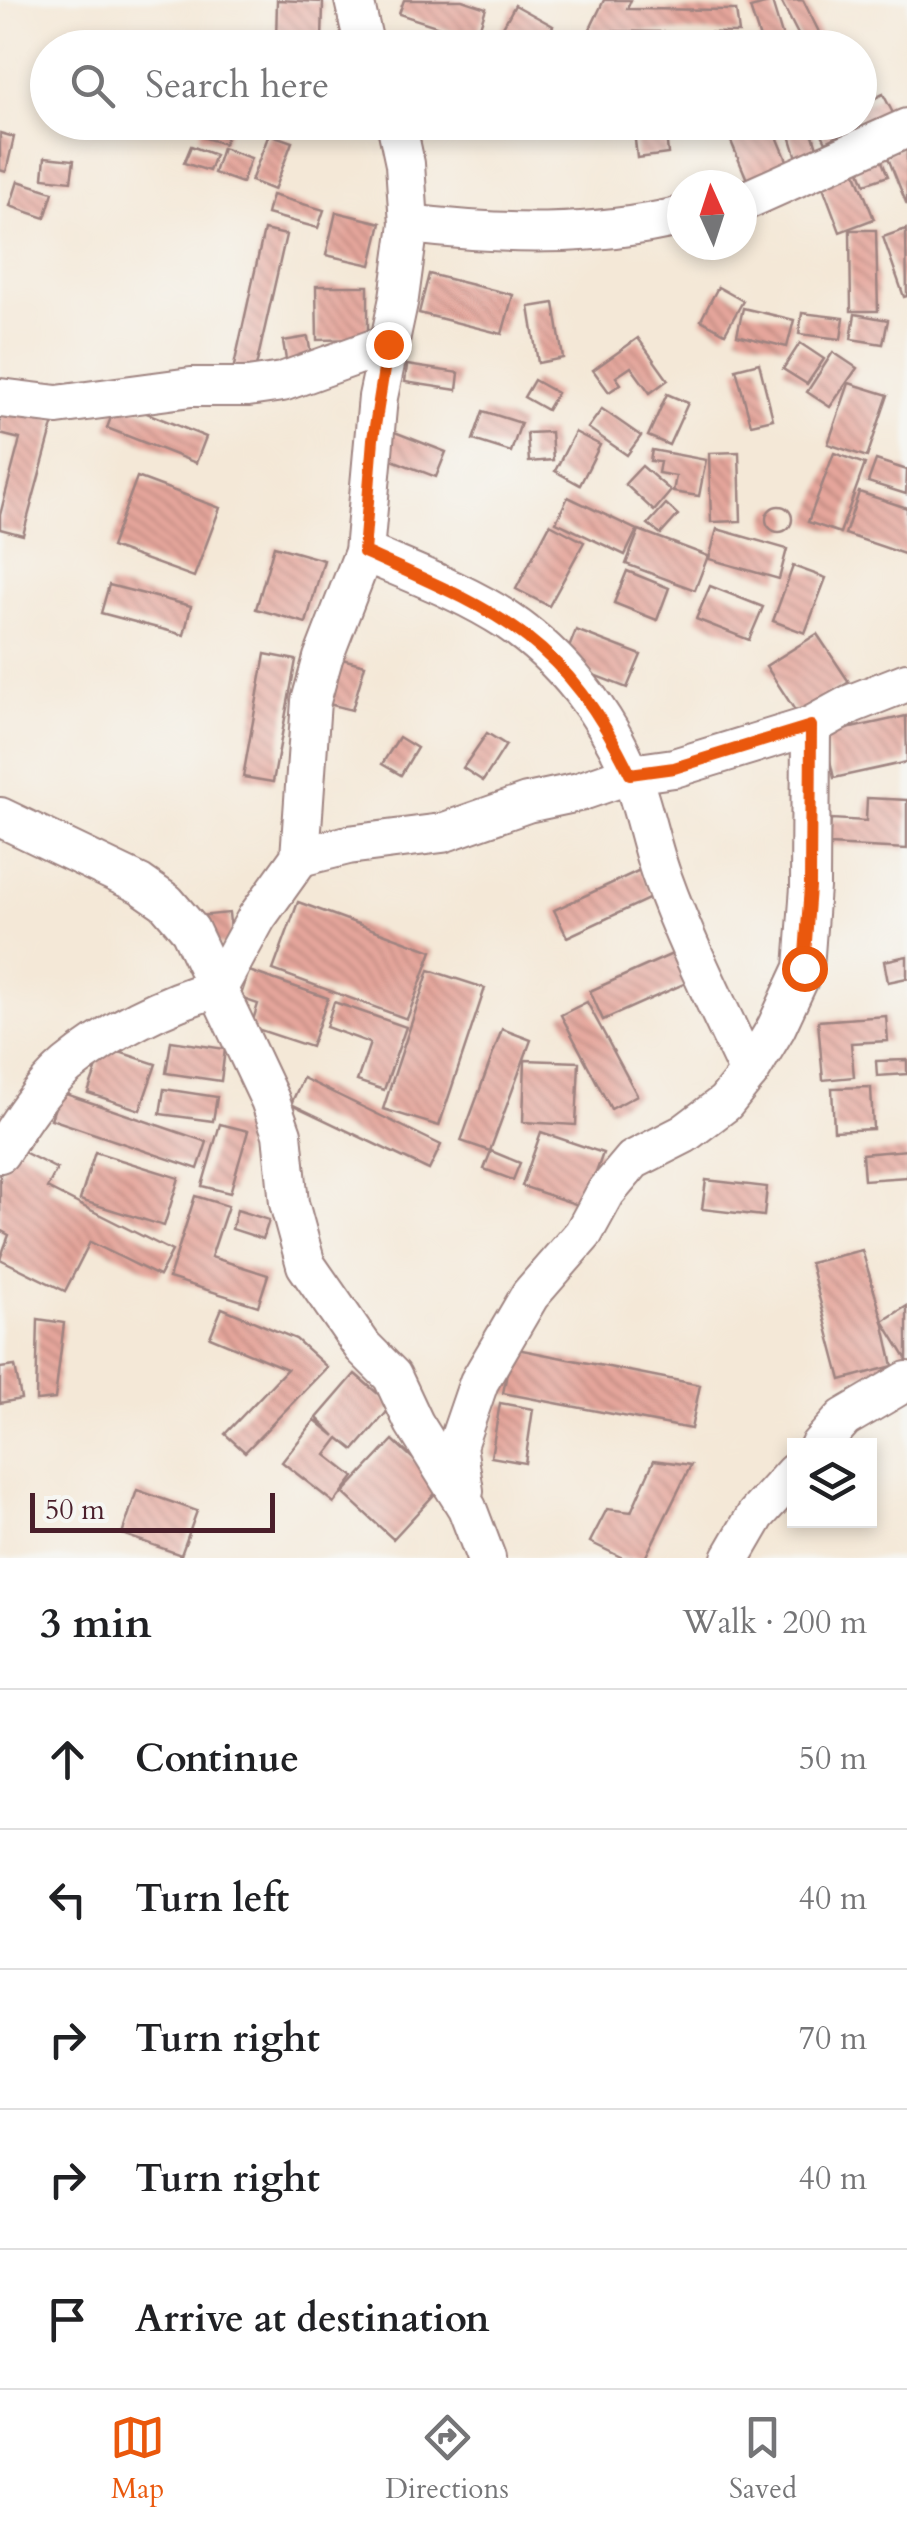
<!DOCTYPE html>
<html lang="en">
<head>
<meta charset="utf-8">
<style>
  :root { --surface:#fff; --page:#f2f2f2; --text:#202124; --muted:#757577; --line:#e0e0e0; --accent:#ea580c }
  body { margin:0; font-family:Cardo,serif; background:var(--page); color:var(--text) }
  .controls { position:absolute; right:30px; bottom:30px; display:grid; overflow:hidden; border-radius:0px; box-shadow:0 5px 15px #0003 }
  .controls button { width:90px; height:90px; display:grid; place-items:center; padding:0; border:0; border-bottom:2px solid var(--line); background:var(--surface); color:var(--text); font:50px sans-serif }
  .compass { position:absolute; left:667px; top:170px; width:90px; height:90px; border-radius:50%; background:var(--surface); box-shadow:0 5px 15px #0003; rotate:357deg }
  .scale { position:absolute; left:30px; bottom:25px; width:245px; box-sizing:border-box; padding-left:10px; border:5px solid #4a1f2b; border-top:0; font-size:28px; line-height:35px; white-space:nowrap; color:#4a1f2b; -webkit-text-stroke:8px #f6f6f2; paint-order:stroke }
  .stop { position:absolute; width:30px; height:30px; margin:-22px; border:8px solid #ea580c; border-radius:50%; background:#fff }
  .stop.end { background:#ea580c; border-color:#fff; box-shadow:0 2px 10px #0008 }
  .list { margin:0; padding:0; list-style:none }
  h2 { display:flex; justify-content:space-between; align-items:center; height:130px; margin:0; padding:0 40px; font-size:42px }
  h2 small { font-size:32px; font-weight:400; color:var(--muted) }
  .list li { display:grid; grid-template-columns:65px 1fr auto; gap:30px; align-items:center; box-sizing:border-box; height:140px; padding:0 40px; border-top:2px solid var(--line) }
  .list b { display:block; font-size:38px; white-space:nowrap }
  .list em { font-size:32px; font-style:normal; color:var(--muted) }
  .icon { flex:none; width:55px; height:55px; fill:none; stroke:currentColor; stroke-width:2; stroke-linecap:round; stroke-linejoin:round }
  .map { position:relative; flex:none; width:907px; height:1558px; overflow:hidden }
  .search { position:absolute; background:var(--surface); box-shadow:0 5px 15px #0003; left:30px; right:30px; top:30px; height:110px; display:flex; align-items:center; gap:25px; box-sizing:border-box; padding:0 35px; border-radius:55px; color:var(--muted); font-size:38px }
  .sheet { height:830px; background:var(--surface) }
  nav { display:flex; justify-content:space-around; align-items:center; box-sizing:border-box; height:140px; border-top:2px solid var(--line); background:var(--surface); font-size:28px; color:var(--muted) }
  nav a { display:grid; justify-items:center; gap:5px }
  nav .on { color:var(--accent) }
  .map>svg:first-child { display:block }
  .building { fill:url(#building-back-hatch) }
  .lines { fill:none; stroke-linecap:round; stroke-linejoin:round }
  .minor-casing { stroke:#9f8481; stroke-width:42 }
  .minor { stroke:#fff; stroke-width:38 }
  .route { stroke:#ea580c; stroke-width:12 }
</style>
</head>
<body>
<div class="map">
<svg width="907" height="1558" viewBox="0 0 907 1558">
  <defs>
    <pattern id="building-back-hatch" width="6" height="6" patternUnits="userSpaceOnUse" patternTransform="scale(2.5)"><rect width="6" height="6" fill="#e5a69b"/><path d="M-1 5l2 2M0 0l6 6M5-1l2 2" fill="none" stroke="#bc877f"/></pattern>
  </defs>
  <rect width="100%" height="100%" fill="#f6f6f2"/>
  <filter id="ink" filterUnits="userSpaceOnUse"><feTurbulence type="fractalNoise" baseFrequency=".01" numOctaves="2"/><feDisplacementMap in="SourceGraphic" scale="20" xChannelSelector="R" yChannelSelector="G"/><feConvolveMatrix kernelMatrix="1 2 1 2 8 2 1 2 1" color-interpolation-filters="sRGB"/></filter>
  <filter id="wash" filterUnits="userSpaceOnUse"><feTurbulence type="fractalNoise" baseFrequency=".0048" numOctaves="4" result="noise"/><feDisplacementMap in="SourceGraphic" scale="40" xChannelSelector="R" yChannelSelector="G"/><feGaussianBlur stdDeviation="2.25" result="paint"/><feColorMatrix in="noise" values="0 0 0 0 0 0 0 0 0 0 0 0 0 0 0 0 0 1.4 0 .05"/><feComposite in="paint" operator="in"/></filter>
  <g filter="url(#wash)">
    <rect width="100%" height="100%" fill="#f4e8d7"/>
    <g id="blocks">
      <g class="building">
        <polygon points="277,0 323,2 322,43 276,42"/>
        <polygon points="404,0 462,0 486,8 476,39 399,14"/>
        <polygon points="604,0 631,0 627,9 736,10 739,33 589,31"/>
        <polygon points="803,0 827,48 805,48 781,1"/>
        <polygon points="772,2 786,48 763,48 750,8"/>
        <polygon points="515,5 553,26 541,48 506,48 495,41"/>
        <polygon points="883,94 895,117 852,140 848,131 826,142 816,122 860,122 860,106"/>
        <polygon points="203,122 232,122 224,144 199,136"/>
        <polygon points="633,122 665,122 668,154 637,158"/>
        <polygon points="723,122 771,122 789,165 748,182"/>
        <polygon points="786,122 809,122 818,151 797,158"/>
        <polygon points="0,133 14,137 6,172 0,170"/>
        <polygon points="269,134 292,142 274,190 251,181"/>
        <polygon points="907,144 907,205 886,153"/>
        <polygon points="191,146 215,155 209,171 184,163"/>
        <polygon points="222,148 251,158 242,183 214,173"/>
        <polygon points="879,154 888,176 865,184 857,163"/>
        <polygon points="45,157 74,160 71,181 43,178"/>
        <polygon points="852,163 874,219 840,232 819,176"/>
        <polygon points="18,181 53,192 45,218 10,206"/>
        <polygon points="272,195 324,210 318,228 267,214"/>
        <polygon points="336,212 381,223 371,265 326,255"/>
        <polygon points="906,229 907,296 904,297 883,237"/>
        <polygon points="264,230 286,235 253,380 232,375"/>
        <polygon points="850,230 876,230 878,311 851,311"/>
        <polygon points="429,274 513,295 502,334 419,313"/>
        <polygon points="316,286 368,286 368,339 317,340"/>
        <polygon points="718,287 743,301 725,333 701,320"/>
        <polygon points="554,303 563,358 538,363 529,307"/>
        <polygon points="743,308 794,320 787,347 737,335"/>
        <polygon points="802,313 844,318 841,339 799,334"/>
        <polygon points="855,314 888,320 883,344 851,339"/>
        <polygon points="308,337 312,362 287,366 283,341"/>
        <polygon points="638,338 668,380 650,393 631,367 616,377 621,384 609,392 593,370"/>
        <polygon points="800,343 824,359 807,384 783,369"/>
        <polygon points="833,352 857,368 830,407 807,392"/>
        <polygon points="759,363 773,419 751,424 736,369"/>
        <polygon points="407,365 459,373 457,390 405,382"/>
        <polygon points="534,380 557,393 547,410 524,397"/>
        <polygon points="849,383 888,395 867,457 828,444"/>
        <polygon points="667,394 688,403 669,445 648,436"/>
        <polygon points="117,401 206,437 196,463 107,428"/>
        <polygon points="0,403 55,418 23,535 0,529 0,515 20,439 0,434"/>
        <polygon points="602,409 641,436 627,455 588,428"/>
        <polygon points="483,411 521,423 511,452 473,440"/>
        <polygon points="392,431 446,452 436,477 382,456"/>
        <polygon points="551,432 553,460 529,462 527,433"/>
        <polygon points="575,432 600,445 580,485 555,471"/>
        <polygon points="652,450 706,460 699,496 673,492 676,476 658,473 660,462 650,461"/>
        <polygon points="739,452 741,521 711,522 709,453"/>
        <polygon points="834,453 865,464 840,533 808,522"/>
        <polygon points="876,460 907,470 906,494 868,482"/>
        <polygon points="642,466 671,491 654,511 625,484"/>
        <polygon points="137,477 220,508 194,577 111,547"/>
        <polygon points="859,492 907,508 907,555 845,534"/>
        <polygon points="568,497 637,530 625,555 556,522"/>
        <polygon points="666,504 678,515 661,534 648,524"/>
        <circle cx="779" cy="519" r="13"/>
        <polygon points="550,524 584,542 549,606 516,589"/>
        <polygon points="717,529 787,549 779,579 709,559"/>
        <polygon points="639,530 708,556 695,590 626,564"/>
        <polygon points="274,546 324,560 306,623 256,609"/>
        <polygon points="793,566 826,578 805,633 773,621"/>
        <polygon points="627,571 669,588 657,620 614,603"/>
        <polygon points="109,585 191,606 184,635 101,613"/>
        <polygon points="710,586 763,607 749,640 696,619"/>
        <polygon points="576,630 641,655 627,688 563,663"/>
        <polygon points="817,634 849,682 798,715 766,666"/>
        <polygon points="265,654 296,660 273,782 243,777"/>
        <polygon points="338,658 365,665 352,710 325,703"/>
        <polygon points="906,716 907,762 834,778 824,734"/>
        <polygon points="487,733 506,745 483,781 463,768"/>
        <polygon points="399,737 417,748 401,775 382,764"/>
        <polygon points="867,798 907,800 907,849 829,845 831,819 866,821"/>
        <polygon points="640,870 653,897 567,937 554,910"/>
        <polygon points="298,902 432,951 407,1019 273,970"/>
        <polygon points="229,913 232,944 202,946 198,916"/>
        <polygon points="679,951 693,980 603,1020 590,991"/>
        <polygon points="907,956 907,978 888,982 884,961"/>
        <polygon points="429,970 485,988 439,1126 383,1109"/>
        <polygon points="249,971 328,998 311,1047 251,1027 258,1004 240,998"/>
        <polygon points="334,1002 406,1027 384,1090 357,1081 370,1043 326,1027"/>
        <polygon points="587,1002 637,1095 611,1109 561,1015"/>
        <polygon points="886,1016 888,1041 851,1043 854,1077 823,1080 818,1021"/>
        <polygon points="502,1029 531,1040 490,1151 461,1141"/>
        <polygon points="171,1041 225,1049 221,1081 166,1073"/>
        <polygon points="104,1047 156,1064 140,1110 88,1093"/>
        <polygon points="525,1060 579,1062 576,1125 523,1122"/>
        <polygon points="907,1060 907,1074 877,1076 876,1061"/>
        <polygon points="303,1078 441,1145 429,1170 291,1104"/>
        <polygon points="871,1087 873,1129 834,1131 832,1088"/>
        <polygon points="164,1089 217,1097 213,1121 160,1114"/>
        <polygon points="60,1092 207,1142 198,1169 51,1119"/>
        <polygon points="220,1124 248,1131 230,1193 202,1186"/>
        <polygon points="541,1132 603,1153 584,1207 522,1186"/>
        <polygon points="14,1147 57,1169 47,1188 172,1251 159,1276 90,1242 65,1291 0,1259 9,1235 0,1230 0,1175"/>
        <polygon points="907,1150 907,1177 864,1180 862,1154"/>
        <polygon points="491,1151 520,1163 513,1180 484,1169"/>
        <polygon points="95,1152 179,1178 164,1226 80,1200"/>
        <polygon points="706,1180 767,1187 764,1216 702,1209"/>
        <polygon points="195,1196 228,1206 211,1257 268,1275 258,1306 169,1278"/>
        <polygon points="237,1210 269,1220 263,1239 232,1229"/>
        <polygon points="862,1250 883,1321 893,1366 841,1380 810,1263"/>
        <polygon points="907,1306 907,1360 883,1321"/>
        <polygon points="222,1308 296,1339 327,1367 245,1452 225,1434 287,1369 210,1337"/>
        <polygon points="38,1319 64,1323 55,1399 36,1401"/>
        <polygon points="512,1348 700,1385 691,1429 503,1393"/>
        <polygon points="15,1366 21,1399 0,1403 0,1368"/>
        <polygon points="355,1374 392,1406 354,1450 339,1438 326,1455 354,1477 334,1503 282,1462 315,1420 335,1436 317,1418"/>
        <polygon points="500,1403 533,1409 525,1463 491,1457"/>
        <polygon points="393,1440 442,1486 393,1539 343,1493"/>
        <polygon points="654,1460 691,1465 645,1558 623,1558 590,1542 607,1509 631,1512"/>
        <polygon points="137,1490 197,1511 181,1555 122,1534"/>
      </g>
    </g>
  </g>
  <g filter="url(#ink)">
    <use href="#blocks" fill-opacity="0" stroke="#9f8481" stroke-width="2.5"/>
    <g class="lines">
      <defs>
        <g id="minor">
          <polyline points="354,0 365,48"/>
          <polyline points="742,202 907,128"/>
          <path d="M 409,224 C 501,235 591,238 682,216"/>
          <polyline points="0,398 57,405 191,387 248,387 282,382 388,344"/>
          <path d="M 364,552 C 412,573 464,592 508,621 C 562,657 607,715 631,775 C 644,808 650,844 662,877 C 686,944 719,1009 749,1073"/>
          <polyline points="0,817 140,884 166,902 190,930 270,1100 282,1134 289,1203 306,1265 363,1347 392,1376 414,1423 467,1508 486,1558"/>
          <polyline points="300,857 348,845 442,833 527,803 579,792 631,774 674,768 811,726 851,704 907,682"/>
          <path d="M 0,1153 C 18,1124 40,1089 67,1066 C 110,1031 164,1003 218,988 L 257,917 L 300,857 L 311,701 L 323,658 L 364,552 L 378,397 L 399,298 L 409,224 L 405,164 L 396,122"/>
          <polyline points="819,1446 844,1418 907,1381"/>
          <polyline points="464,1491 457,1446 479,1382 530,1295 583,1234 606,1192 633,1160 684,1134 725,1103 749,1073 776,1028 804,968 810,887 811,726"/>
          <polyline points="731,1558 756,1515 794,1473"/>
        </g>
      </defs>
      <use href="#minor" class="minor-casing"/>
      <use href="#minor" class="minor"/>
    </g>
  </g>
  <g class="lines" filter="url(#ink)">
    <path class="route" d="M 388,344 L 373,439 L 364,552 C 496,611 564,636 630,774 L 674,768 L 811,726 L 810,887 L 804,968"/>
  </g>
</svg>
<div class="controls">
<button><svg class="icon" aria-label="layers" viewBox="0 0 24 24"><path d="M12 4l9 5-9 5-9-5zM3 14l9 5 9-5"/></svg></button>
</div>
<svg class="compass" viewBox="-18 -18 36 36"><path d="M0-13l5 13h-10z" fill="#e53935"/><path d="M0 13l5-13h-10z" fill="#757577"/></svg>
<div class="scale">50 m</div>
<div class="stop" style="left:804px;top:968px"></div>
<div class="stop end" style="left:388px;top:344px"></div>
<div class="search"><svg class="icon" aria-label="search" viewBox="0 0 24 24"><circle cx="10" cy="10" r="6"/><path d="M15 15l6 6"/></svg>Search here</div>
</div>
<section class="sheet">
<h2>3 min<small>Walk · 200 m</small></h2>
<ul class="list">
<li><svg class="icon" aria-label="ahead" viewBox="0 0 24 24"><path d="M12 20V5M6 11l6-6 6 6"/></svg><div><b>Continue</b></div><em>50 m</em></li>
<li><svg class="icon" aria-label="left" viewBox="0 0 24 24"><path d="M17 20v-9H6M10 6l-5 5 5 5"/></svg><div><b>Turn left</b></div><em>40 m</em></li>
<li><svg class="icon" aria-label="right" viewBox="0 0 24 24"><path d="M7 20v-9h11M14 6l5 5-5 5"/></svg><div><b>Turn right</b></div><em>70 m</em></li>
<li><svg class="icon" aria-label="right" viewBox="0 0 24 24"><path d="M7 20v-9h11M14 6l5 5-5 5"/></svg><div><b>Turn right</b></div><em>40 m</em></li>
<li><svg class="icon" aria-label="arrive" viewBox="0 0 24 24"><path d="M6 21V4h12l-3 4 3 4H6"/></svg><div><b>Arrive at destination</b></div></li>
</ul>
</section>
<nav>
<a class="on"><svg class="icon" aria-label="map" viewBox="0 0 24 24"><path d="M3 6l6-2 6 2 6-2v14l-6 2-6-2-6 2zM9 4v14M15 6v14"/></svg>Map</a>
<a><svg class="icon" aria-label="directions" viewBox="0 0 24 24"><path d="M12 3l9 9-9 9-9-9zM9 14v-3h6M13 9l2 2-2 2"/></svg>Directions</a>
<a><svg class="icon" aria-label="saved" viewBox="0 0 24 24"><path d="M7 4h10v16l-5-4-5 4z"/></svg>Saved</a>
</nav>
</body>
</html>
